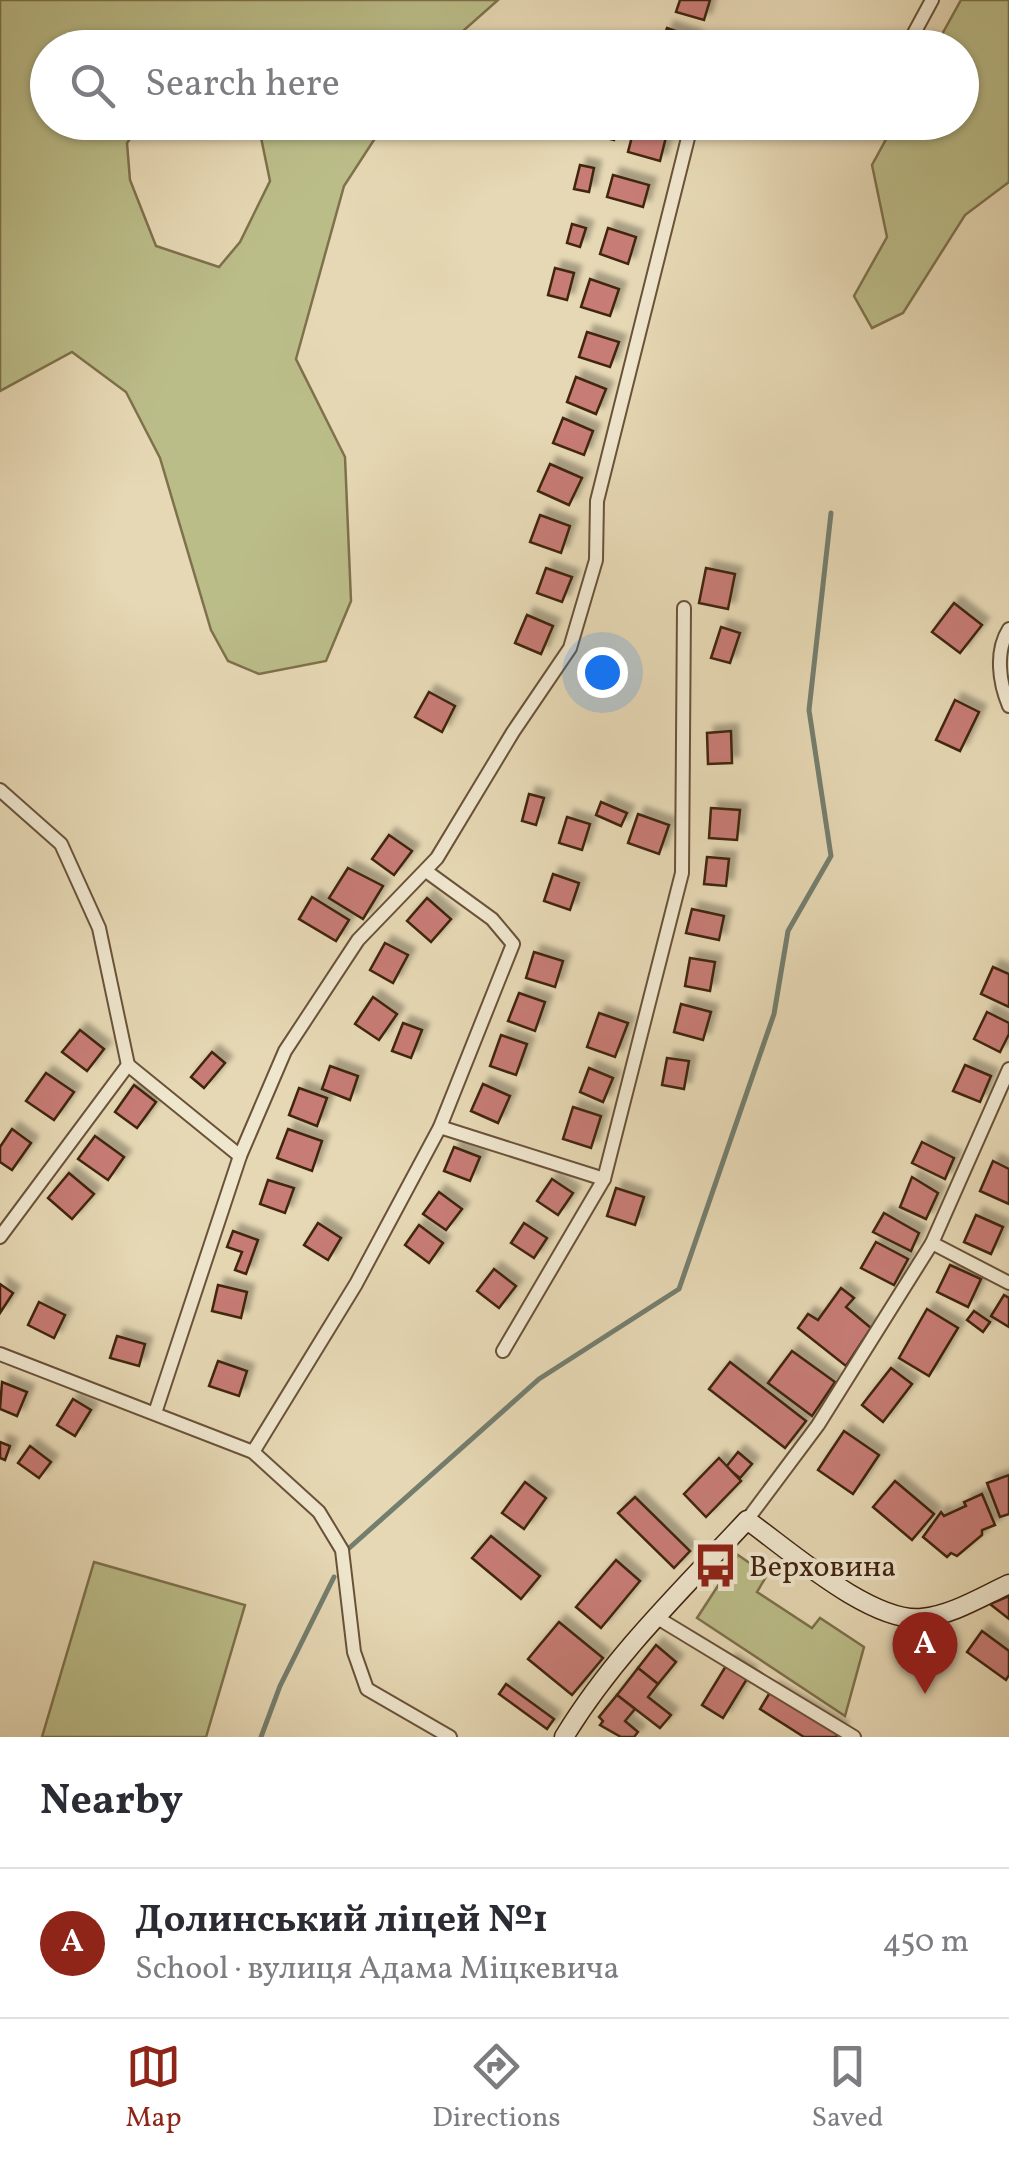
<!DOCTYPE html>
<html lang="en">
<head>
<meta charset="utf-8">
<style>
  :root { --surface:#fff; --page:#f2f2f3; --text:#2b2b33; --muted:#7c7c81; --line:#e1e1e2; --accent:#8f2418 }
  body { margin:0; font-family:Vollkorn,serif; background:var(--page); color:var(--text) }
  .you { position:absolute; left:602px; top:672px; width:35px; height:35px; margin:-25px; border:8px solid #fff; border-radius:50%; background:#1a73e8; box-shadow:0 0 0 15px #1a73e833 }
  .badge { display:grid; place-items:center; width:65px; height:65px; border-radius:50%; background:var(--accent); color:#fff; font-size:32px; font-weight:700 }
  .pin { position:absolute; translate:-50% -82px; filter:drop-shadow(0 2px 5px #0008) }
  .pin::after { content:''; position:absolute; top:52px; width:35px; height:30px; background:inherit; clip-path:polygon(0 0,100% 0,50% 100%) }
  .list { margin:0; padding:0; list-style:none }
  h2 { display:flex; justify-content:space-between; align-items:center; height:130px; margin:0; padding:0 40px; font-size:42px }
  h2 small { font-size:32px; font-weight:400; color:var(--muted) }
  .list li { display:grid; grid-template-columns:65px 1fr auto; gap:30px; align-items:center; box-sizing:border-box; height:150px; padding:0 40px; border-top:2px solid var(--line) }
  .list b { display:block; font-size:38px; white-space:nowrap }
  .list p { margin:0; font-size:32px; white-space:nowrap; color:var(--muted) }
  .list em { font-size:32px; font-style:normal; color:var(--muted) }
  .icon { flex:none; width:55px; height:55px; fill:none; stroke:currentColor; stroke-width:2; stroke-linecap:round; stroke-linejoin:round }
  .map { position:relative; flex:none; width:1009px; height:1737px; overflow:hidden }
  .search { position:absolute; background:var(--surface); box-shadow:0 2px 8px #0004; left:30px; right:30px; top:30px; height:110px; display:flex; align-items:center; gap:25px; box-sizing:border-box; padding:0 35px; border-radius:55px; color:var(--muted); font-size:38px }
  .sheet { height:280px; background:var(--surface) }
  nav { display:flex; justify-content:space-around; align-items:center; box-sizing:border-box; height:140px; border-top:2px solid var(--line); background:var(--surface); font-size:28px; color:var(--muted) }
  nav a { display:grid; justify-items:center; gap:5px }
  nav .on { color:var(--accent) }
  .map>svg:first-child { display:block }
  .green { fill:#bbbd89; stroke:#7e714c; stroke-width:2.5 }
  .lines { fill:none; stroke-linecap:round; stroke-linejoin:round }
  .stream { stroke:#747e6e; stroke-width:5 }
  .building { fill:#c77b74; stroke:#402510; stroke-width:2.5; filter:url(#shadow) }
  .street-casing { stroke:#6a5239; stroke-width:16 }
  .secondary-casing { stroke:#402510; stroke-width:21 }
  .street { stroke:#efe6ce; stroke-width:12 }
  .secondary { stroke:#efe6ce; stroke-width:18 }
  .labels { text-anchor:middle; stroke-width:8; stroke-linejoin:round; paint-order:stroke }
  .poi-label { font-size:30px; fill:#402510; stroke:#efe6ce; text-anchor:start }
</style>
</head>
<body>
<div class="map">
<svg width="1009" height="1737" viewBox="0 0 1009 1737">
  <defs>
    <filter id="shadow"><feDropShadow dx="7" dy="-7" stdDeviation="2.5" flood-color="#0004"/></filter>
  </defs>
  <rect width="100%" height="100%" fill="#e6d8b4"/>
  <filter id="stains"><feTurbulence type="fractalNoise" baseFrequency=".002" numOctaves="4"/><feColorMatrix values="0 0 0 0 .2 0 0 0 0 .09 0 0 0 0 .02 0 0 0 .5 -.17"/></filter>
  <radialGradient id="worn" r=".72"><stop offset=".6" stop-color="#630" stop-opacity="0"/><stop offset="1" stop-color="#630" stop-opacity=".3"/></radialGradient>
  <g class="green">
    <polygon points="0,0 498,0 445,47 48,48 48,122 141,123 127,143 130,180 156,246 219,267 240,242 270,181 258,123 385,123 344,186 296,359 345,457 351,601 326,661 259,674 228,661 211,630 160,458 126,392 72,352 0,391"/>
    <polygon points="961,0 1009,0 1009,182 965,215 903,313 872,328 854,296 887,237 872,165 895,123 962,122 962,48 935,47"/>
    <polygon points="738,1555 767,1575 757,1592 812,1628 820,1618 864,1647 845,1716 697,1618"/>
    <polygon points="94,1562 245,1605 206,1737 42,1737"/>
  </g>
  <g class="lines">
    <g class="stream">
      <polyline points="347,1550 539,1379 679,1289 774,1014 788,931 831,856 809,710 831,513"/>
      <polyline points="261,1737 280,1686 334,1577"/>
    </g>
  </g>
  <g class="building">
    <polygon points="680,0 710,0 704,20 676,12"/>
    <polygon points="667,28 696,38 692,48 660,48"/>
    <polygon points="603,122 619,122 614,140 599,136"/>
    <polygon points="635,125 667,133 660,161 628,152"/>
    <polygon points="580,165 594,168 589,192 574,189"/>
    <polygon points="613,175 649,185 643,207 607,197"/>
    <polygon points="572,224 586,228 580,247 567,243"/>
    <polygon points="608,228 636,237 628,264 600,254"/>
    <polygon points="555,268 574,273 567,300 548,295"/>
    <polygon points="590,279 619,289 610,316 581,307"/>
    <polygon points="587,332 619,342 610,367 579,357"/>
    <polygon points="576,377 606,389 596,414 567,402"/>
    <polygon points="563,418 593,431 584,455 553,443"/>
    <polygon points="550,464 582,478 569,505 538,491"/>
    <polygon points="540,515 570,526 561,553 530,542"/>
    <polygon points="546,568 572,577 562,602 537,593"/>
    <polygon points="706,568 735,574 728,609 699,603"/>
    <polygon points="954,603 982,625 960,653 932,632"/>
    <polygon points="527,615 553,626 541,654 515,643"/>
    <polygon points="721,627 740,633 730,663 711,658"/>
    <polygon points="429,692 455,706 442,732 415,717"/>
    <polygon points="955,700 979,712 960,751 936,740"/>
    <polygon points="731,731 732,763 708,764 707,733"/>
    <polygon points="529,794 544,798 536,825 522,821"/>
    <polygon points="601,802 627,813 621,826 596,815"/>
    <polygon points="711,808 740,810 737,840 709,838"/>
    <polygon points="638,814 669,825 659,854 628,843"/>
    <polygon points="567,817 590,824 582,850 559,843"/>
    <polygon points="389,835 412,851 394,875 372,859"/>
    <polygon points="707,857 729,859 726,886 704,884"/>
    <polygon points="348,868 383,886 363,919 329,898"/>
    <polygon points="553,874 579,883 570,910 544,901"/>
    <polygon points="312,897 349,920 336,941 299,919"/>
    <polygon points="427,898 451,919 431,942 407,921"/>
    <polygon points="692,909 724,916 719,940 686,933"/>
    <polygon points="385,943 408,955 393,983 370,970"/>
    <polygon points="534,952 563,961 555,987 526,978"/>
    <polygon points="690,958 715,962 710,991 685,986"/>
    <polygon points="993,967 1009,974 1009,1007 981,994"/>
    <polygon points="519,993 545,1002 535,1031 508,1021"/>
    <polygon points="373,997 397,1014 379,1040 355,1024"/>
    <polygon points="681,1004 711,1012 703,1040 674,1032"/>
    <polygon points="987,1012 1009,1023 1009,1034 1000,1052 974,1039"/>
    <polygon points="599,1013 628,1023 615,1057 587,1047"/>
    <polygon points="403,1023 422,1030 411,1058 392,1051"/>
    <polygon points="80,1030 104,1049 87,1071 62,1052"/>
    <polygon points="501,1035 527,1044 516,1075 490,1066"/>
    <polygon points="212,1052 225,1063 204,1088 191,1077"/>
    <polygon points="667,1058 689,1061 684,1089 662,1085"/>
    <polygon points="965,1065 991,1076 980,1102 953,1091"/>
    <polygon points="330,1066 358,1076 350,1100 322,1089"/>
    <polygon points="589,1068 613,1078 603,1102 580,1092"/>
    <polygon points="46,1073 74,1092 54,1120 26,1101"/>
    <polygon points="483,1084 510,1096 498,1123 471,1111"/>
    <polygon points="134,1085 156,1102 137,1128 115,1112"/>
    <polygon points="299,1088 327,1098 317,1126 289,1115"/>
    <polygon points="573,1107 601,1116 591,1148 563,1139"/>
    <polygon points="12,1129 31,1143 12,1170 0,1162 0,1147"/>
    <polygon points="288,1129 322,1141 312,1171 277,1158"/>
    <polygon points="95,1136 124,1157 108,1180 78,1159"/>
    <polygon points="922,1142 954,1158 945,1179 912,1163"/>
    <polygon points="454,1147 480,1157 470,1181 444,1171"/>
    <polygon points="993,1161 1009,1169 1009,1204 980,1191"/>
    <polygon points="69,1173 94,1194 72,1219 48,1198"/>
    <polygon points="912,1177 938,1193 926,1219 900,1207"/>
    <polygon points="552,1179 573,1193 558,1215 537,1201"/>
    <polygon points="268,1180 294,1188 285,1213 260,1204"/>
    <polygon points="616,1188 644,1197 635,1225 607,1216"/>
    <polygon points="439,1192 462,1209 446,1230 423,1214"/>
    <polygon points="884,1213 919,1233 911,1251 873,1232"/>
    <polygon points="976,1215 1003,1227 991,1254 964,1242"/>
    <polygon points="318,1223 341,1238 328,1260 304,1245"/>
    <polygon points="524,1223 547,1238 534,1258 511,1243"/>
    <polygon points="419,1225 443,1243 429,1263 405,1245"/>
    <polygon points="233,1231 258,1240 246,1274 235,1270 242,1252 227,1247"/>
    <polygon points="876,1242 908,1259 894,1285 861,1268"/>
    <polygon points="950,1265 981,1279 968,1307 937,1292"/>
    <polygon points="494,1269 516,1286 499,1308 477,1291"/>
    <polygon points="0,1284 13,1293 0,1313"/>
    <polygon points="218,1285 247,1292 241,1318 212,1311"/>
    <polygon points="841,1288 854,1298 846,1307 871,1328 846,1366 798,1328 808,1314 818,1320"/>
    <polygon points="1004,1295 1009,1298 1009,1327 991,1316"/>
    <polygon points="39,1302 65,1315 54,1338 28,1325"/>
    <polygon points="927,1309 958,1328 929,1376 899,1358"/>
    <polygon points="974,1311 990,1322 983,1332 967,1320"/>
    <polygon points="117,1336 145,1344 139,1366 110,1358"/>
    <polygon points="792,1351 835,1382 812,1416 768,1383"/>
    <polygon points="218,1361 247,1371 239,1396 209,1386"/>
    <polygon points="730,1362 806,1421 785,1448 709,1389"/>
    <polygon points="891,1368 912,1384 883,1422 862,1405"/>
    <polygon points="2,1382 27,1392 17,1416 0,1409"/>
    <polygon points="73,1399 91,1410 75,1436 57,1425"/>
    <polygon points="844,1431 879,1455 853,1494 818,1470"/>
    <polygon points="0,1442 10,1446 5,1460 0,1458"/>
    <polygon points="30,1446 51,1462 39,1478 18,1463"/>
    <polygon points="738,1452 752,1464 740,1478 726,1467"/>
    <polygon points="719,1458 741,1481 706,1517 684,1494"/>
    <polygon points="1009,1475 1009,1514 1000,1517 987,1483"/>
    <polygon points="895,1481 934,1514 912,1540 873,1507"/>
    <polygon points="525,1482 546,1498 524,1529 502,1513"/>
    <polygon points="982,1494 995,1525 982,1530 982,1535 957,1556 951,1553 947,1557 923,1537 941,1512 944,1516 966,1506 964,1502"/>
    <polygon points="635,1497 690,1551 674,1568 618,1513"/>
    <polygon points="491,1536 540,1576 521,1599 472,1558"/>
    <polygon points="616,1560 640,1581 601,1628 576,1607"/>
    <polygon points="1009,1596 1009,1619 990,1604"/>
    <polygon points="559,1622 603,1658 572,1695 528,1659"/>
    <polygon points="982,1631 1009,1651 1009,1675 1006,1680 967,1652"/>
    <polygon points="656,1645 676,1662 658,1684 638,1668"/>
    <polygon points="729,1661 750,1674 723,1718 702,1705"/>
    <polygon points="638,1668 658,1684 648,1697 671,1715 660,1728 617,1695"/>
    <polygon points="506,1684 554,1719 547,1729 499,1694"/>
    <polygon points="772,1689 841,1729 836,1737 804,1737 760,1709"/>
    <polygon points="617,1695 635,1709 625,1721 638,1732 634,1737 621,1737 600,1725 603,1721 599,1717"/>
  </g>
  <g class="lines">
    <defs>
      <g id="street">
        <polyline points="906,48 932,0"/>
        <path d="M 1009,629 C 995,651 999,682 1009,706"/>
        <polyline points="0,790 61,844 99,928 128,1065"/>
        <polyline points="128,1065 240,1156"/>
        <polyline points="440,1127 604,1179"/>
        <polyline points="0,1237 128,1065"/>
        <polyline points="932,1243 1009,1283"/>
        <polyline points="503,1351 604,1179 682,873 684,608"/>
        <polyline points="0,1354 253,1452 319,1512 342,1550 354,1652 367,1689 450,1737"/>
        <polyline points="155,1413 240,1156 285,1051 358,940 437,858 513,732 570,648 596,560 597,501 692,122"/>
        <polyline points="253,1452 356,1284 440,1127 513,944 492,919 426,871"/>
        <polyline points="747,1520 818,1425 932,1243 1009,1069"/>
        <polyline points="656,1617 854,1737"/>
      </g>
      <path id="secondary" d="M 564,1737 C 613,1656 683,1589 747,1520 C 789,1550 871,1623 922,1618 C 952,1615 981,1597 1009,1584"/>
    </defs>
    <use href="#street" class="street-casing"/>
    <use href="#secondary" class="secondary-casing"/>
    <use href="#street" class="street"/>
    <use href="#secondary" class="secondary"/>
  </g>
  <defs>
    <symbol id="bus-bare" viewBox="-9 -9 18 18"><path d="M-5-6H5V4H4V6H2V4H-2V6H-4V4H-5ZM-3.5-4V0h7V-4ZM-3.5 1.2v1.5H-2V1.2ZM2 1.2v1.5H3.5V1.2Z" fill="#8f2418" stroke="#efe6ce" stroke-width="2.5" paint-order="stroke"/></symbol>
  </defs>
  <g fill-rule="evenodd">
    <use href="#bus-bare" x="684" y="1534" width="63" height="63"/>
  </g>
  <g class="labels">
    <g class="poi-label">
      <text x="749" y="1576">Верховина</text>
    </g>
  </g>
  <rect width="100%" height="100%" filter="url(#stains)"/>
  <rect width="100%" height="100%" fill="url(#worn)"/>
</svg>
<div class="you"></div>
<div class="pin badge" style="left:925px;top:1694px">A</div>
<div class="search"><svg class="icon" aria-label="search" viewBox="0 0 24 24"><circle cx="10" cy="10" r="6"/><path d="M15 15l6 6"/></svg>Search here</div>
</div>
<section class="sheet">
<h2>Nearby<small></small></h2>
<ul class="list">
<li><span class="badge">A</span><div><b>Долинський ліцей №1</b><p>School · вулиця Адама Міцкевича</p></div><em>450 m</em></li>
</ul>
</section>
<nav>
<a class="on"><svg class="icon" aria-label="map" viewBox="0 0 24 24"><path d="M3 6l6-2 6 2 6-2v14l-6 2-6-2-6 2zM9 4v14M15 6v14"/></svg>Map</a>
<a><svg class="icon" aria-label="directions" viewBox="0 0 24 24"><path d="M12 3l9 9-9 9-9-9zM9 14v-3h6M13 9l2 2-2 2"/></svg>Directions</a>
<a><svg class="icon" aria-label="saved" viewBox="0 0 24 24"><path d="M7 4h10v16l-5-4-5 4z"/></svg>Saved</a>
</nav>
</body>
</html>
